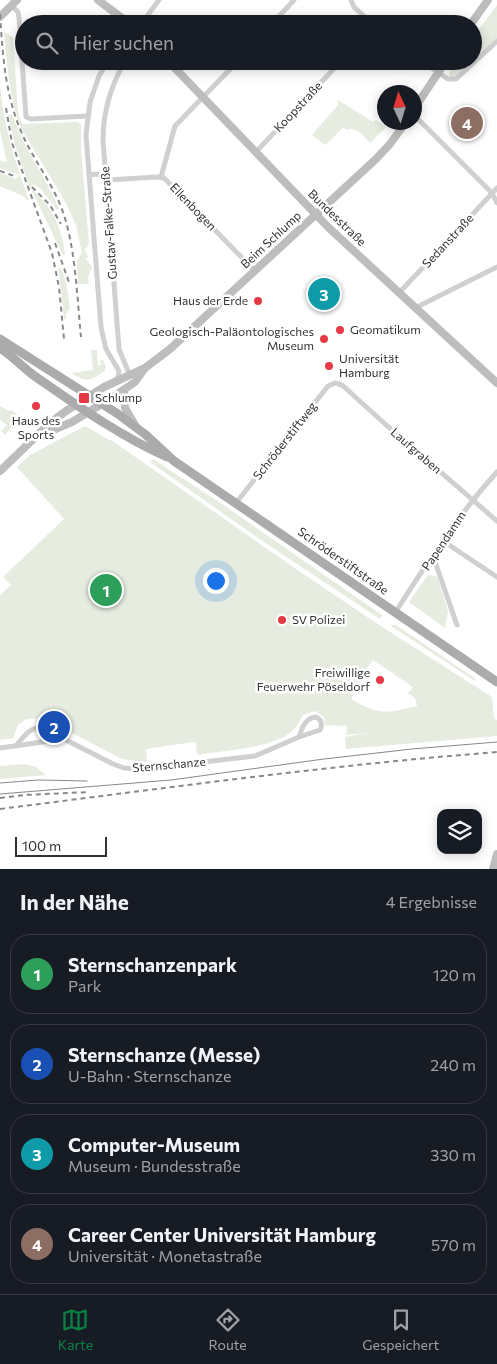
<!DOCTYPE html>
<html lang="de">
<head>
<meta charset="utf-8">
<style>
  :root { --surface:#171b24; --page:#242831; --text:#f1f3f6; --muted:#9ea1a6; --line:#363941; --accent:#0b8043 }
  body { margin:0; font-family:Commissioner,sans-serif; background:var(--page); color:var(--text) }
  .controls { position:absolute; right:15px; bottom:15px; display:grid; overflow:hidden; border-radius:10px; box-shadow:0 2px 12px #0003 }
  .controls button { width:45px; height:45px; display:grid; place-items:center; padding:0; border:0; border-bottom:1px solid var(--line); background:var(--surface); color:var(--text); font:25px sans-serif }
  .compass { position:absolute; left:377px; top:85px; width:45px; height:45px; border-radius:50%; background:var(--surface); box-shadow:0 2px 12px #0003; rotate:356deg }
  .scale { position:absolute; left:15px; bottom:12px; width:92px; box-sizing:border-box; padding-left:5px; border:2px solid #333; border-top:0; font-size:14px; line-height:18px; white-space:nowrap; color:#333; -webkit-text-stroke:4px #fff; paint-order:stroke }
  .you { position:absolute; left:215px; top:580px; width:18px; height:18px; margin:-12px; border:4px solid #fff; border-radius:50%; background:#1a73e8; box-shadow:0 0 0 8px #1a73e833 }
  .badge { display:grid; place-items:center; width:32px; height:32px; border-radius:50%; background:var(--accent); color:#fff; font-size:16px; font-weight:700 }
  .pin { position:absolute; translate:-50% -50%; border:2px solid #fff; box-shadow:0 1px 5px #0006 }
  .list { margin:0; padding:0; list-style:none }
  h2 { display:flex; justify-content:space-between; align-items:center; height:65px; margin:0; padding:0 20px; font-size:21px }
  h2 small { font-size:16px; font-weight:400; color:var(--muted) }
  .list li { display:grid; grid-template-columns:32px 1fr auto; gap:15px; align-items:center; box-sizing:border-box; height:80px; margin:0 10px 10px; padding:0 10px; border:1px solid var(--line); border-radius:20px }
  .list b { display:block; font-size:19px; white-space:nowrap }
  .list p { margin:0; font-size:16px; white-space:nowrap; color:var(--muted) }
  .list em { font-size:16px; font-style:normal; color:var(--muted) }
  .icon { flex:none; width:28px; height:28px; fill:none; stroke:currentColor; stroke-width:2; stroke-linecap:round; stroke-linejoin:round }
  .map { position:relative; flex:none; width:497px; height:869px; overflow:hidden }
  .search { position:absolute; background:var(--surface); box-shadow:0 2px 12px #0003; left:15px; right:15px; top:15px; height:55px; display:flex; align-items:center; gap:12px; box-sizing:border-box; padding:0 18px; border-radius:28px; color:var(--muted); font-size:19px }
  .sheet { height:425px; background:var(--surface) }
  nav { display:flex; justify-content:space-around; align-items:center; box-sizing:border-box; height:70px; border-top:1px solid var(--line); background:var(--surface); font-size:14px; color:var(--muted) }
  nav a { display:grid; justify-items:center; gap:2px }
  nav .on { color:var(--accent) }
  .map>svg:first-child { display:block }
  .green { fill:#e6ecdf; fill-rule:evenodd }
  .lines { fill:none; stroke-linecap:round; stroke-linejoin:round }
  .street { stroke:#d0d0d0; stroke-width:5 }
  .secondary { stroke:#bdbdbd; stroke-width:8 }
  .primary { stroke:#ababab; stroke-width:9 }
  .tram { stroke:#888; stroke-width:1 }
  .rail { stroke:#888; stroke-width:2; stroke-dasharray:5 4; stroke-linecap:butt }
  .poi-dot { fill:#e63946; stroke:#fff; stroke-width:2 }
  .labels { text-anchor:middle; stroke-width:5; stroke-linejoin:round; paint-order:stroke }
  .street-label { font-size:12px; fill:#333; stroke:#fff }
  .poi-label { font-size:12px; fill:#333; stroke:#fff; text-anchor:start }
</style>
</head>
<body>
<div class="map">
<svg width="497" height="869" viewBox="0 0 497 869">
  <rect width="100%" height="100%" fill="#fff"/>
  <g class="green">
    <polygon points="497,5 497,38 473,61 473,37"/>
    <path d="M 4,32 L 13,37 L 18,113 L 22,124 L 77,122 L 81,124 L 81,149 L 89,244 L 85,249 L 88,257 L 86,259 L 92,267 L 88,277 L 89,284 L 78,284 L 77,261 L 82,253 L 76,225 L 66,203 L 21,128 C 9,97 7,65 4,32 Z"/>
    <polygon points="456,61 472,61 456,77 449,77 450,70"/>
    <path d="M 0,84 C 3,126 15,161 29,201 L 21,195 L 0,186 L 0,173 L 16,179 L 19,175 L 0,168 L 0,161 L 7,162 L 0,131 Z"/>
    <path d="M 338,100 L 373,122 L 376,120 L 386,127 L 370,143 C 364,137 356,125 346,130 L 344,127 L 325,145 L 312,135 L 338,105 Z"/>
    <path d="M 12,114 C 23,148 46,176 59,209 L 57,210 L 41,189 L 33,184 L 30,189 L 16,148 L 8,115 Z"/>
    <path d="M 31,189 C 53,206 62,229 65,255 L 63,255 Z"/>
    <path d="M 58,265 C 67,275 68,295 70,309 L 66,314 L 66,319 L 64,319 Z"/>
    <path d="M 91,350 L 97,350 L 98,365 L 101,365 L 100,360 L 103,360 L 106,367 L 105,371 C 89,381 88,383 71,373 L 93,370 Z"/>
    <polygon points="0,406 9,411 11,410 20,417 5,435 1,431 7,425 0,420"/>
    <path d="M 85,426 L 109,440 L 111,440 L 296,569 L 376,623 L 492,697 L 494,719 L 497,720 L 497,736 L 346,749 L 345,737 L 369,733 L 346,735 L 347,726 L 325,725 L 324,717 L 315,711 L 303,715 C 300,720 297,727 292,731 C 275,748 221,751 197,755 L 196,743 L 193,742 L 146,749 L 147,761 L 144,762 L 122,759 L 43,718 L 26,719 L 18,725 L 13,738 L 0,740 L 0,595 L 11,585 L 3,577 L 64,519 L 17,467 L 30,455 ZM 373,660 L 413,687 L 408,693 L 415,698 L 417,706 C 386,713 380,716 351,699 L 365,671 Z"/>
    <polygon points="153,459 225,506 382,615 380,619 261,540 150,462"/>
    <polygon points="430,575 436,576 438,579 448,611 445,628 409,602 427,576"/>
    <polygon points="392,625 396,625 476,679 475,681 391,626"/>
    <polygon points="25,764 36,767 46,775 0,779 0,766"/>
  </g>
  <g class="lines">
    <g class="street">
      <polyline points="351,0 354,7 373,24"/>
      <polyline points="12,6 18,12 19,18 26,117 31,119 87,116"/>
      <polyline points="141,24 159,0"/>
      <polyline points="272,24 294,0"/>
      <polyline points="108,61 99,76 90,102 86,135 101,327 106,349 119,371 118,377 116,381"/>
      <path d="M 125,61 C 110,87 103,111 103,140 L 119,349 L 130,376"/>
      <polyline points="421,61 448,79 456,79 497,41"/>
      <polyline points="414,115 492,193 497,203"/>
      <polyline points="255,153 341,61"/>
      <polyline points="89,175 97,174 106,180 157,177 164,178 255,271"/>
      <polyline points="161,177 175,126 238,61"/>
      <polyline points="399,293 497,188"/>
      <polyline points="415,308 497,267"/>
      <polyline points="236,503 328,386 335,383 342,385 384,423 497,521"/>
      <polyline points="443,541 497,577"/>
      <polyline points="433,556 457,625"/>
      <path d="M 395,613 C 426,564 458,515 497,472"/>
      <path d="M 16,746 C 22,738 38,717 43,737 L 42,741"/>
      <path d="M 0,748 L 64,739 L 113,764 L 124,768 L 143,769 L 255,756 L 299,737 L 320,730 C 323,724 321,719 316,717 C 305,718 302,728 299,737"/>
    </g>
    <g class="secondary">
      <polyline points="98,0 130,24"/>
      <polyline points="0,17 17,0"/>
      <polyline points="471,24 488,0"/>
      <polyline points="168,61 329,228 497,383"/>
      <polyline points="414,109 446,61"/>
      <polyline points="124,390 125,408 135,425"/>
      <polyline points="39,436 72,422 110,399 135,382 145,368"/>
      <polyline points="0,471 50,423 66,411 104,387 145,368 170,349 376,159 390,144 406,122"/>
      <polyline points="493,869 497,854"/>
    </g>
    <g class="primary">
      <polyline points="0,339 118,414 146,435 174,461 497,682"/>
      <path d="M 0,348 C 13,356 23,368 36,377 C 78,406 120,436 167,457"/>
    </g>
    <g class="tram">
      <polyline points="0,783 38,780 87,781"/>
      <polyline points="0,794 171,780 324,759 412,749 497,742"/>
    </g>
    <g class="rail">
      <path d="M 0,14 C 3,58 5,97 24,138 C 36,164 55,187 64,215 C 76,253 77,298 81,337"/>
      <polyline points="6,108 12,143 52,253 59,287 64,339"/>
      <polyline points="0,171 17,177"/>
      <polyline points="32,187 50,205 61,224"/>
      <polyline points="55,243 70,285"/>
      <polyline points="0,798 24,795 89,792"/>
      <path d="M 0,809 C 166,788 331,765 497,752"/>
    </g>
  </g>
  <g class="poi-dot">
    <circle cx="258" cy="301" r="5"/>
    <circle cx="340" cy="330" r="5"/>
    <circle cx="324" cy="339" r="5"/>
    <circle cx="329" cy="366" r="5"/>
    <rect x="78" y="392" width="12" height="12" rx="2.5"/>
    <circle cx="36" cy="406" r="5"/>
    <circle cx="282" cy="620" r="5"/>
    <circle cx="380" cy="680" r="5"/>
  </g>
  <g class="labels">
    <g class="street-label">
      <text transform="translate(298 107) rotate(-47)" y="4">Koopstraße</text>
      <text transform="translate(193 207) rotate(46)" y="4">Ellenbogen</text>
      <text transform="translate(337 218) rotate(44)" y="4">Bundesstraße</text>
      <text transform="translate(109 223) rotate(-94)" y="4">Gustav-Falke-Straße</text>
      <text transform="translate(271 240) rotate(-43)" y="4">Beim Schlump</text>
      <text transform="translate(448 241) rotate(-47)" y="4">Sedanstraße</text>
      <text transform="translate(285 441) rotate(-52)" y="4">Schröderstiftweg</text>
      <text transform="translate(416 451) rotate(41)" y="4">Laufgraben</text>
      <text transform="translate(444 541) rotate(-56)" y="4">Papendamm</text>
      <text transform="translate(343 561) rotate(35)" y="4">Schröderstiftstraße</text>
      <text transform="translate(169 765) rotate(-5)" y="4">Sternschanze</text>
    </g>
    <g class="poi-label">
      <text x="248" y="305" text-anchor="end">Haus der Erde</text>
      <text x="350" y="334">Geomatikum</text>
      <text x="314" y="336" text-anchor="end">Geologisch-Paläontologisches<tspan x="314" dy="14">Museum</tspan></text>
      <text x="339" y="363">Universität<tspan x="339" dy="14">Hamburg</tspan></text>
      <text x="95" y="402">Schlump</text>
      <text x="36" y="425" text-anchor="middle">Haus des<tspan x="36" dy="14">Sports</tspan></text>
      <text x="292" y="624">SV Polizei</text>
      <text x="370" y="677" text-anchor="end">Freiwillige<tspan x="370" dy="14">Feuerwehr Pöseldorf</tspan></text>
    </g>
  </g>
</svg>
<div class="controls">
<button><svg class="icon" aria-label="layers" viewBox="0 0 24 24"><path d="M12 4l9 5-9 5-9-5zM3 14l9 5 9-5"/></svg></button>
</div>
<svg class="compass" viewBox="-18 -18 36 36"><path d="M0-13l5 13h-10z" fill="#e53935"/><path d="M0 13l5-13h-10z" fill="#9ea1a6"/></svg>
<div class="scale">100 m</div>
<div class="you"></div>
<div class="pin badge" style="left:106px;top:590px;background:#2e9e5b">1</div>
<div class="pin badge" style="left:54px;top:727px;background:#1a4fb4">2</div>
<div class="pin badge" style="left:324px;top:294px;background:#0f9aa8">3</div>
<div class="pin badge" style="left:467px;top:123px;background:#8d6e63">4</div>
<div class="search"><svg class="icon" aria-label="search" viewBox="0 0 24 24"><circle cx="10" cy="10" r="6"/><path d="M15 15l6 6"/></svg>Hier suchen</div>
</div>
<section class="sheet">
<h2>In der Nähe<small>4 Ergebnisse</small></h2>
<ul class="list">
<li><span class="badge" style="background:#2e9e5b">1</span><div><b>Sternschanzenpark</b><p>Park</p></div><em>120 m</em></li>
<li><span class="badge" style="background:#1a4fb4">2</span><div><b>Sternschanze (Messe)</b><p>U-Bahn · Sternschanze</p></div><em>240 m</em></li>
<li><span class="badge" style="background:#0f9aa8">3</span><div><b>Computer-Museum</b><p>Museum · Bundesstraße</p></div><em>330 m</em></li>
<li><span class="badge" style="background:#8d6e63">4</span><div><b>Career Center Universität Hamburg</b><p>Universität · Monetastraße</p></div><em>570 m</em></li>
</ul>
</section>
<nav>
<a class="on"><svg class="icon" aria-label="map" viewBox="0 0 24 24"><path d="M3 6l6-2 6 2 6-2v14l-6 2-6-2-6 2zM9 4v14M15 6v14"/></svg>Karte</a>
<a><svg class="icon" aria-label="directions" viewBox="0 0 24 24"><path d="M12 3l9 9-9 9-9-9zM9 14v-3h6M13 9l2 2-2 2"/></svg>Route</a>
<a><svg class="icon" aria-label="saved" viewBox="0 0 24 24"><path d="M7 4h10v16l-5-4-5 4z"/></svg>Gespeichert</a>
</nav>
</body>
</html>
